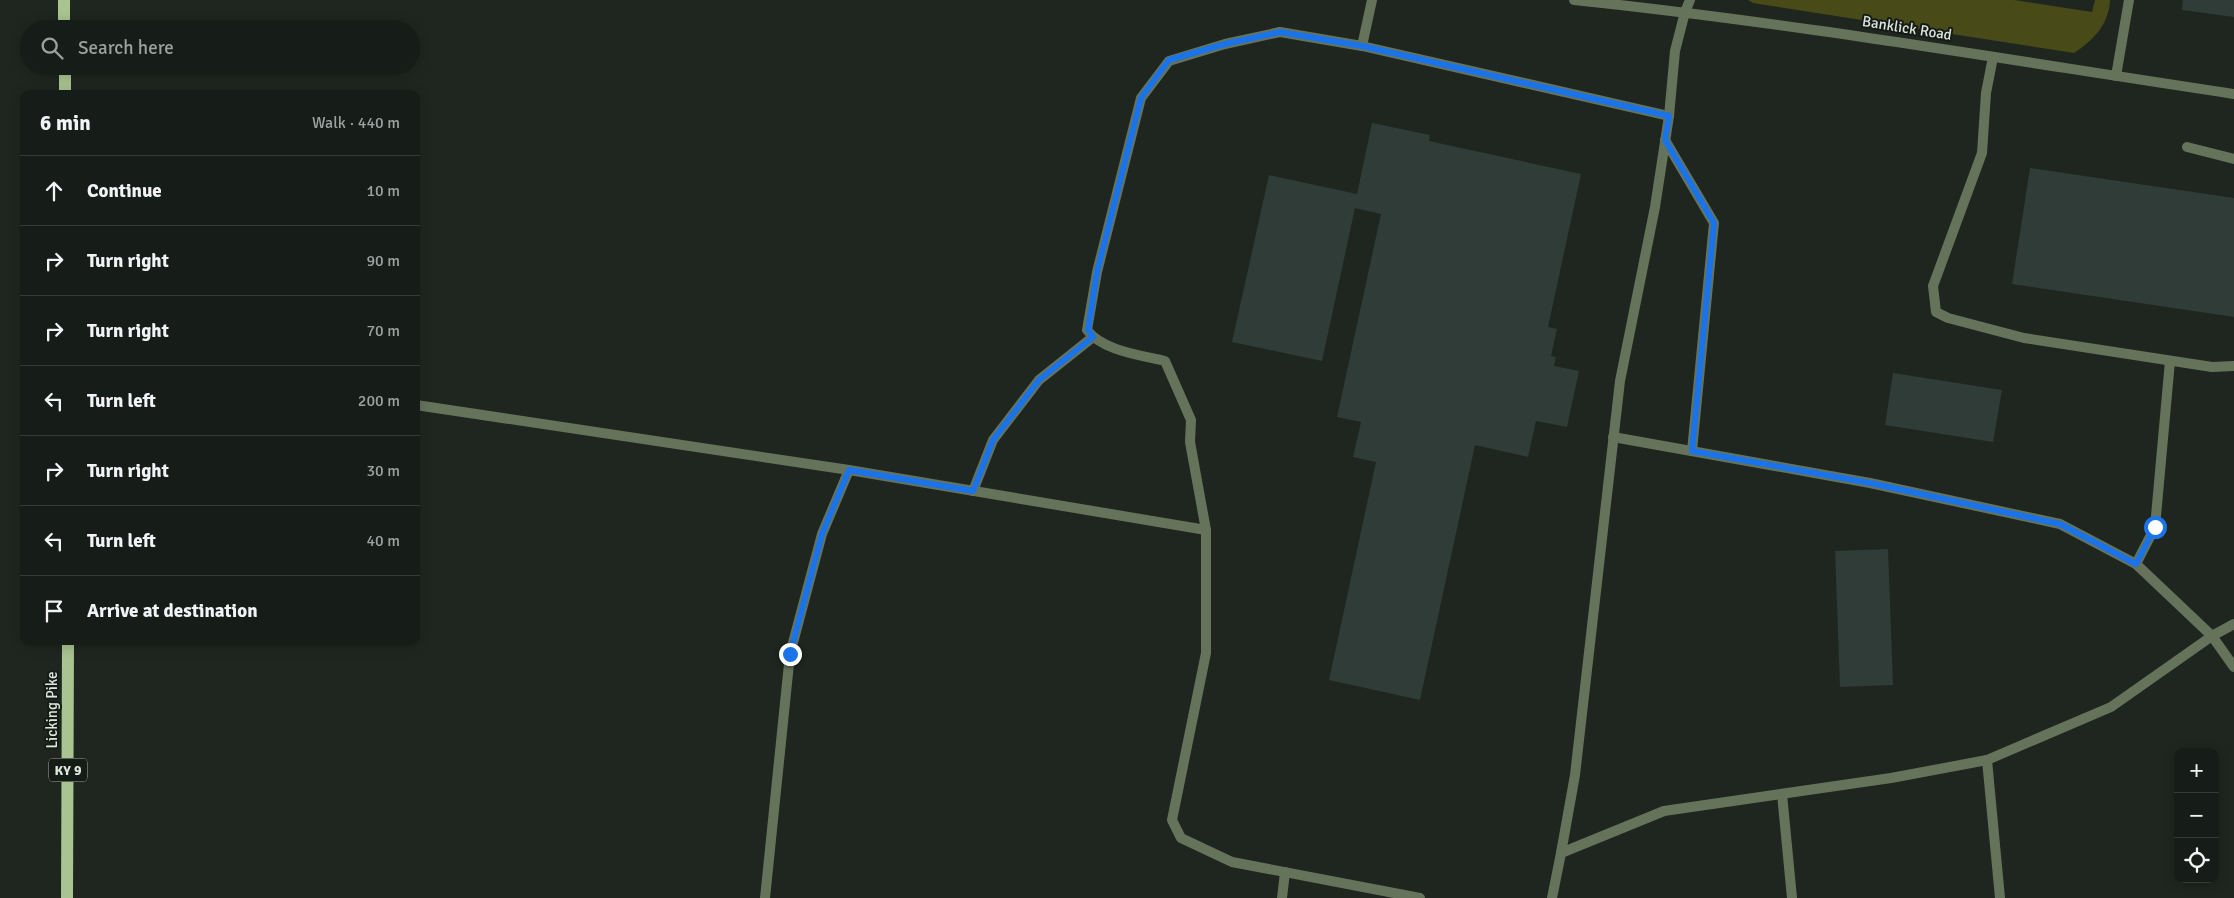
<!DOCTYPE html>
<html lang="en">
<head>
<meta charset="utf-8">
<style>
  :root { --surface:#161c17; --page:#1f2520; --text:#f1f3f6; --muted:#9ea1a1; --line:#353a36 }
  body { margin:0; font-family:Signika,sans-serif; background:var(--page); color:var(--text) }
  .controls { position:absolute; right:15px; bottom:15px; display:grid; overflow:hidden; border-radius:10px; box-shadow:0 2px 12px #0003 }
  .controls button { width:45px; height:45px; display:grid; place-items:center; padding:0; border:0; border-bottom:1px solid var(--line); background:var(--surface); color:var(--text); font:25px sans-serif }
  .stop { position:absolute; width:15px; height:15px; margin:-11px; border:4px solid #1a73e8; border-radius:50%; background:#fff }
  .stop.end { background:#1a73e8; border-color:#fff; box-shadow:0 1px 5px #0008 }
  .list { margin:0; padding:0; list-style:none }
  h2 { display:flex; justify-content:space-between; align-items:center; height:65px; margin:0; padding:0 20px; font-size:21px }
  h2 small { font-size:16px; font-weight:400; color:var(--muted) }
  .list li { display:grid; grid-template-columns:32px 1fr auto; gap:15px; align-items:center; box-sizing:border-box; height:70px; padding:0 20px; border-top:1px solid var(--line) }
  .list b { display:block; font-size:19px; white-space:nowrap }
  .list em { font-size:16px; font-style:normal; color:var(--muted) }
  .icon { flex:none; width:28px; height:28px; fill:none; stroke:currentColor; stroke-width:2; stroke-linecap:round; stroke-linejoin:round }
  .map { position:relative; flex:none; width:2234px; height:898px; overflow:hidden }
  .search { position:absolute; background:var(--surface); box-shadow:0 2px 12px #0003; left:20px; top:20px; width:400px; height:55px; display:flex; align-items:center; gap:12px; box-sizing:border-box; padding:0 18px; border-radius:28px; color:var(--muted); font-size:19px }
  .panel { position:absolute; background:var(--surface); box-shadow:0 2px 12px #0003; left:20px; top:90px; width:400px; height:555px; border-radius:10px }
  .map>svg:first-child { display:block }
  .green { fill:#484a18 }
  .building { fill:#303c37 }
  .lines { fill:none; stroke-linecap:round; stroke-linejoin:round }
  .lane { stroke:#66735b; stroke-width:10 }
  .street { stroke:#66735b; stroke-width:10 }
  .primary { stroke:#a9c391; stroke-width:12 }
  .route { stroke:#1a73e8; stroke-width:6 }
  .labels { text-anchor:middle; stroke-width:4; stroke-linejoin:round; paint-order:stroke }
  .shield { fill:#141c16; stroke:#a2a8a3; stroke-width:1 }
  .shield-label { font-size:14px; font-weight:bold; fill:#dfe4df }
  .street-label { font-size:15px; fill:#dfe4df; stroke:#141c16 }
</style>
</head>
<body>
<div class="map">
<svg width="2234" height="898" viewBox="0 0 2234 898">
  <rect width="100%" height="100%" fill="#1e261f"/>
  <path class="green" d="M 1748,0 L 2014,0 L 2092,12 L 2095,0 L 2110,0 C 2109,24 2094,40 2074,53 L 1753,3 Z"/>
  <g class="building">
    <polygon points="2183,0 2234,0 2234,17 2182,10"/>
    <polygon points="1372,123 1430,135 1429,141 1581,174 1548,327 1557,329 1551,356 1556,357 1554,366 1579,371 1567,427 1536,421 1528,457 1475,445 1420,700 1329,680 1376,462 1353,457 1361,422 1337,417 1381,214 1355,208 1322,361 1232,342 1269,175 1357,194"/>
    <polygon points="2030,168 2234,198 2234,317 2012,284"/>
    <polygon points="1893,373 2002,390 1993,442 1885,425"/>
    <polygon points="1888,549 1893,685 1840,687 1835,551"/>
  </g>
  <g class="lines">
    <g class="lane">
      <path d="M 1372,0 L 1362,46 L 1280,32 L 1225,44 L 1169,61 L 1141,98 L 1097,272 L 1087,330 C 1103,351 1140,355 1165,361 L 1191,420 L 1190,442 L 1206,530 L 1206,653 L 1172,820 L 1181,838 L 1232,862 L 1420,898"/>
      <polyline points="1362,46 1669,116"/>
      <polyline points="1993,57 1986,93 1982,153 1933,286 1936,312 1948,318 2024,338 2212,367 2234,366"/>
      <polyline points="2116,76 2129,0"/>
      <polyline points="1665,140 1714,223 1692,451"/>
      <polyline points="2187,147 2234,159"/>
      <polyline points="416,405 849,470 1206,530"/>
      <polyline points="1613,437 1870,483 2060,524 2136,564 2212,636 2234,667"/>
      <polyline points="973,491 993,440 1039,380 1093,337"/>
      <polyline points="2136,564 2155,527 2170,361"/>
      <polyline points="1987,760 2000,898"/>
      <polyline points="1782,794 1792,898"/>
      <polyline points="1561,853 1575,775 1620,381 1655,207 1669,116 1675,51 1685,12 1690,0"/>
      <polyline points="1561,853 1664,811 1891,778 1987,760 2111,707 2212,636 2234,624"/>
      <polyline points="765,898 790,654 822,534 849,470"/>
      <polyline points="1282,898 1285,872"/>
    </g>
    <g class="street">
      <path d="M 1574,0 C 1795,23 2014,61 2234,94"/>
      <polyline points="1552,898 1561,853"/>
    </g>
    <g class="primary">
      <polyline points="64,0 64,29"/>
      <polyline points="65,66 65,94"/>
      <polyline points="67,898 68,641"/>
    </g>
  </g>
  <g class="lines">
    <polyline class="route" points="790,654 822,534 849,470 973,491 993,440 1039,380 1093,337 1088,330 1097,272 1141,98 1169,60 1225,44 1280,32 1362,46 1669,116 1665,140 1714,223 1692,451 1870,483 2060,524 2136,564 2155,527"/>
  </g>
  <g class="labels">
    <rect class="shield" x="49" y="758.5" width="38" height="23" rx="4"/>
    <g class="shield-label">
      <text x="68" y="775">KY 9</text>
    </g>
    <g class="street-label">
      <text transform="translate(1907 28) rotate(9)" y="5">Banklick Road</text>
      <text transform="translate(52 710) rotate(-90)" y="5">Licking Pike</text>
    </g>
  </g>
</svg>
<div class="controls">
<button>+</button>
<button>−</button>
<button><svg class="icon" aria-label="locate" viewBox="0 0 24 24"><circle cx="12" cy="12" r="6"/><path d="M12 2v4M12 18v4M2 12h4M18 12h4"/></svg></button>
</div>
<div class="stop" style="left:2155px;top:527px"></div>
<div class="stop end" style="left:790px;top:654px"></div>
<div class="search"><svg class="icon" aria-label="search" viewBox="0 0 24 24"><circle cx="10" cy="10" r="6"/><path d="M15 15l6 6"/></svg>Search here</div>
<section class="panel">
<h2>6 min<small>Walk · 440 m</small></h2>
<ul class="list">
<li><svg class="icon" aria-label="ahead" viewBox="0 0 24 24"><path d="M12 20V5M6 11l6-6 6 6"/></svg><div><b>Continue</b></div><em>10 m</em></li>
<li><svg class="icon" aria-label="right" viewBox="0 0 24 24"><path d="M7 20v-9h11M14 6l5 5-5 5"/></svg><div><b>Turn right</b></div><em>90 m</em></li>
<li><svg class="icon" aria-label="right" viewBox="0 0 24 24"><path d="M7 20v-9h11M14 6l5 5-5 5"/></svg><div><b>Turn right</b></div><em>70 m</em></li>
<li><svg class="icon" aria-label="left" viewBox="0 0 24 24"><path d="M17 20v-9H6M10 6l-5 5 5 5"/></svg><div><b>Turn left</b></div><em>200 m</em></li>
<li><svg class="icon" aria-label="right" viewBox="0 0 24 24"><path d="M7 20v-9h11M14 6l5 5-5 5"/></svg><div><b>Turn right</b></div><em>30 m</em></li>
<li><svg class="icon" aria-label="left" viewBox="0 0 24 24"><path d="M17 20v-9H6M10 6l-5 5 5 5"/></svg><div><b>Turn left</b></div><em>40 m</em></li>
<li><svg class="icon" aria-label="arrive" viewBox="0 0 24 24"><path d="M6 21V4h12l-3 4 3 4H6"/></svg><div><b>Arrive at destination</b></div></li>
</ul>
</section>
</div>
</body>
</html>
